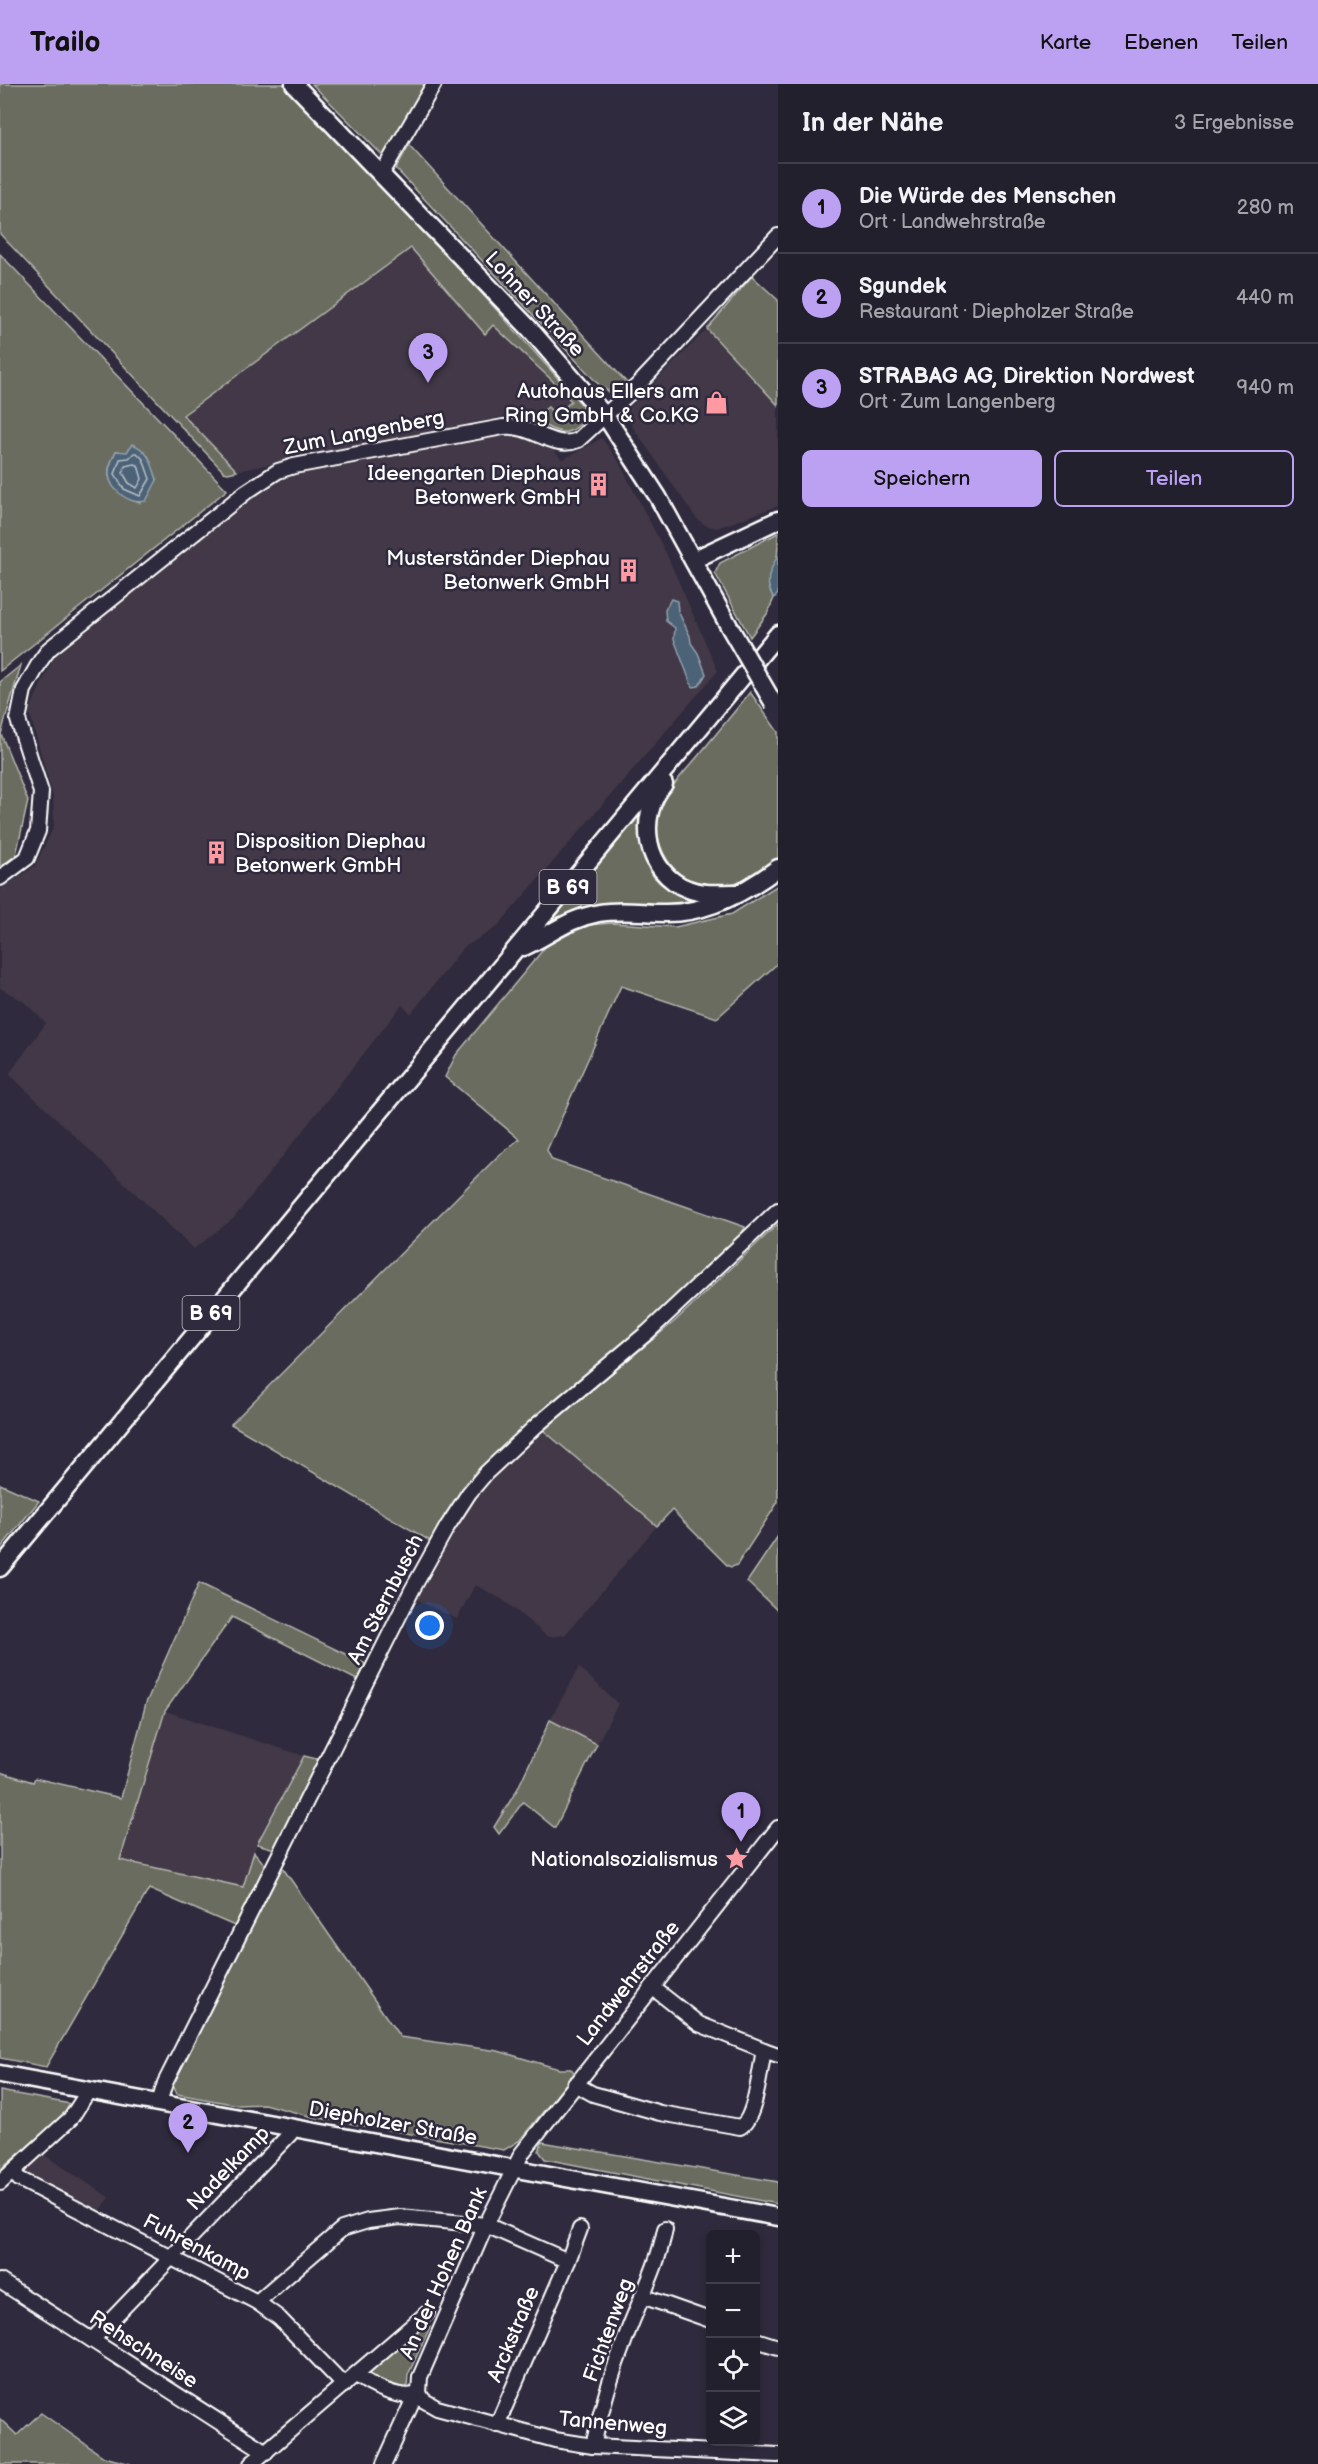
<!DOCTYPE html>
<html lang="de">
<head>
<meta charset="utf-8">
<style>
  :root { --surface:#23202e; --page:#2f2d3a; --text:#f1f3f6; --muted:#a3a3aa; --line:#403e4a; --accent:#bca0f2 }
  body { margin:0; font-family:"Balsamiq Sans",sans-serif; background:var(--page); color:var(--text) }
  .controls { position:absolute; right:18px; bottom:18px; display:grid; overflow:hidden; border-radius:9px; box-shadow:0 3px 9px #0003 }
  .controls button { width:54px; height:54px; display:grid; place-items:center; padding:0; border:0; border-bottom:2px solid var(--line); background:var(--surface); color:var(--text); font:30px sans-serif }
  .you { position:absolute; left:430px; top:1542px; width:21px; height:21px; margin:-15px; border:4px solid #fff; border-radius:50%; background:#1a73e8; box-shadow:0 0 0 9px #1a73e833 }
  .badge { display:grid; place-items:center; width:39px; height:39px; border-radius:50%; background:var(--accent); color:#111; font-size:20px; font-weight:700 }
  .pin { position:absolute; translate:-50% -50px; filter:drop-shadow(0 2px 3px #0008) }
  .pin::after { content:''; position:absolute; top:32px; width:21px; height:18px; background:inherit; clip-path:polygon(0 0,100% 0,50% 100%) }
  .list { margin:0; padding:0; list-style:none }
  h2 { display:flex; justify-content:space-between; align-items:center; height:78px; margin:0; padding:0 24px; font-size:26px }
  h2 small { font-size:20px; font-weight:400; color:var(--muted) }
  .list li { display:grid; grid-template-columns:39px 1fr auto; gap:18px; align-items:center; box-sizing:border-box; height:90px; padding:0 24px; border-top:2px solid var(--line) }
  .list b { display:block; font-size:22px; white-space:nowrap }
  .list p { margin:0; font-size:20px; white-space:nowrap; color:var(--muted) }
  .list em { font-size:20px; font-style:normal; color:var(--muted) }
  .actions { display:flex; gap:12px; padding:18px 24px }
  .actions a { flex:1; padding:14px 0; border:2px solid var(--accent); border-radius:9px; text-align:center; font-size:21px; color:var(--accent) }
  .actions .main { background:var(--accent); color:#111 }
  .icon { flex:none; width:33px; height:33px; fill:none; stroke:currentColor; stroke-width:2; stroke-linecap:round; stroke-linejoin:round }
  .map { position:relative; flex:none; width:778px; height:2380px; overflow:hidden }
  header { display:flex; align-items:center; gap:36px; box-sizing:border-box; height:84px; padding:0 30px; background:var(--accent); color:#111 }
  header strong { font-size:28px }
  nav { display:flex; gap:33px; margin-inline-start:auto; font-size:21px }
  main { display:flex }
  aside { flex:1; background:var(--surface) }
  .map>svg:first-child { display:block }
  .built { fill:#423846; fill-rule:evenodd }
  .green { fill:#6a6c5e; stroke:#b4b6ae; stroke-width:1.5; fill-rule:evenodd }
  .water { fill:#4c6277; stroke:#94a1ad; stroke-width:1.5 }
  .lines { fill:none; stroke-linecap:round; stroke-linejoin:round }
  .shore { stroke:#b7c0c9; stroke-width:1.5 }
  .minor-casing { stroke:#fff; stroke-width:18 }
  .major-casing { stroke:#fff; stroke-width:21 }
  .minor { stroke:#2f2a3d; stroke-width:14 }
  .major { stroke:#2f2a3d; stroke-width:16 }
  .major-bridge-casing { stroke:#fff; stroke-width:21; stroke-linecap:butt }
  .major-bridge { stroke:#2f2a3d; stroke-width:16 }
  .labels { text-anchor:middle; stroke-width:5; stroke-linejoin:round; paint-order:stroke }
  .shield { fill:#2f2a3d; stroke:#c1bfc5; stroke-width:1.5 }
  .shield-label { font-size:20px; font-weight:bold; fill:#fff }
  .street-label { font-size:21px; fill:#fff; stroke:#2f2a3d }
  .poi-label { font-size:21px; fill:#fff; stroke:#2f2a3d; text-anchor:end }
</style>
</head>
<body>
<header>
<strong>Trailo</strong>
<nav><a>Karte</a><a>Ebenen</a><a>Teilen</a></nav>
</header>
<main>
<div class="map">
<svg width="778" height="2380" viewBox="0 0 778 2380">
  <rect width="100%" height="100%" fill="#2f2a3d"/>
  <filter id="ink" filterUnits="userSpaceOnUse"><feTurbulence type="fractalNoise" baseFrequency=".0167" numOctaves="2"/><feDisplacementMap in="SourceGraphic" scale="12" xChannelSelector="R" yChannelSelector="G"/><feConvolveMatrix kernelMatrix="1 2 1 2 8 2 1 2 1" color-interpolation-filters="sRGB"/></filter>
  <g filter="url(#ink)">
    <g class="built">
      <polygon points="412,164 485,249 493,241 557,301 571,317 557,332 548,323 531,336 507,332 237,387 183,331"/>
      <polygon points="707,245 778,321 778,422 717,444 705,441 696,434 625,332 626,327"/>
      <path d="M 500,351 L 521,352 L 553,365 L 562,376 L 602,354 L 619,378 L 667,471 L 718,587 L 496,844 L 463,864 L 411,930 L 402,921 L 234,1134 L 194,1165 L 9,990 L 46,939 L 23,917 L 0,904 L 0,805 L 35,782 L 54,742 L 53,713 L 29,627 L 57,567 L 280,393 L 480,353 ZM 671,515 L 677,517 L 678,527 L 690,552 L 691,559 L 695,563 L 706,590 L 693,603 L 684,585 L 685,579 L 674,555 L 675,544 L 666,522 Z"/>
      <polygon points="543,1346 657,1442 565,1551 548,1553 503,1516 475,1501 457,1535 417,1516 462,1435 488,1396"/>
      <polygon points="579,1583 618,1620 597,1660 550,1636"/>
      <polygon points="165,1627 304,1672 257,1760 243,1803 120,1776"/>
      <polygon points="43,2070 110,2114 91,2136 15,2097"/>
    </g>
    <g class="green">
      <path d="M 0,0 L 284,0 L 377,93 L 582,321 L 586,328 L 586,335 C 563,359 557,345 531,336 L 548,323 L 557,332 L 571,317 L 557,301 L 493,241 L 485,250 L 411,164 L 183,331 L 237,387 L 228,389 L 224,388 L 0,150 Z"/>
      <polygon points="312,0 428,0 385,74"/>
      <polygon points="409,61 628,300 614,311 601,303 396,85"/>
      <path d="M 0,170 L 227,406 L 0,587 ZM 116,367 L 148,372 L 157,396 L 140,419 C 123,414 104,401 110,381 C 112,376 114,372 116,367 Z"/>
      <polygon points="752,192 778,216 778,321 707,245"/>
      <path d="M 778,449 C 778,456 778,466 777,473 C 771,490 763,498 774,514 L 767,530 L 750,553 L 715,489 L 720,479 Z"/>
      <polygon points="21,581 1,650 28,717 16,771 0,783 0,598"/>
      <path d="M 750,608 L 778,648 L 778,775 C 761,787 742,799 721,802 C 682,809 648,764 659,728 C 666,706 684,689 698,672 C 715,651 733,630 750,608 Z"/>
      <path d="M 644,725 C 638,784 646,801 704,820 C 662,825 617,815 576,827 C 565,830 553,839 543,844 Z"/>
      <polygon points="778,801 778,879 717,934 621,902 547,1066 552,1076 745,1143 741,1151 642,1245 533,1336 484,1381 465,1402 430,1457 231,1340 497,1073 519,1055 445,993 456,971 551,856 578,842 612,839 675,843 732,830"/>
      <polygon points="778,1140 778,1418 737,1481 732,1483 728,1482 672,1426 657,1442 543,1346 675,1237"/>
      <polygon points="0,1400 39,1417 0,1465"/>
      <polygon points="778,1452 778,1527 747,1498"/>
      <polygon points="199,1499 366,1580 357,1596 232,1533 165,1627 120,1776 243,1803 254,1768 267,1783 237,1843 149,1805 46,1983 0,1974 0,1688 33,1698 35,1694 121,1714 146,1619"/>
      <polygon points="550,1636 597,1660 555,1744 523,1718 499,1750 494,1743 517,1706"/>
      <polygon points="304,1672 317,1675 318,1680 275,1765 257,1760"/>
      <polygon points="280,1780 400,1953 498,1967 559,1985 571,1985 575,1989 519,2057 504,2066 313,2033 264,2020 238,2021 177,2010 172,1999"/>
      <polygon points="0,2007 76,2021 0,2086"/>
      <polygon points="542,2058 778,2098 778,2120 545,2075 539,2067"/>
      <polygon points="425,2239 430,2243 408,2291 407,2304 404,2306 372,2297 368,2286"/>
      <polygon points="41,2329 104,2373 131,2380 0,2380 0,2335 17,2351"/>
    </g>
    <g class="water">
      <path d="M 132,360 C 149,366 152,380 157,396 L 146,417 C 130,421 111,407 109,391 C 108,382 113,374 116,367 L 127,368 Z"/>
      <path d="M 778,471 L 778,510 L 774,514 C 763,498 770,487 778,471 Z"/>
      <polygon points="671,515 677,517 678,527 690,552 691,559 698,569 706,590 699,602 693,603 691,600 674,555 675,544 666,537 665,526"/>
    </g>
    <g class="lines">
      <g class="shore">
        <polygon points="134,369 137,369 143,375 150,395 140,412 124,405 115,390 120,375 129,374"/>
        <polygon points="134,380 138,381 142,395 137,404 129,399 123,389 125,382"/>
      </g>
      <defs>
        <g id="minor">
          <polyline points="381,91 434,0"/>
          <path d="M 0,794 L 27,774 L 38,747 L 41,708 L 18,636 L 24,606 L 41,576 L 49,565 L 246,408 L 278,387 L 294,382 L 503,343 C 533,340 553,367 578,356 L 637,302 L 778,152"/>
          <polyline points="778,1744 522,2069 486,2141 420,2293 419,2309 423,2316 437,2324 555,2356 593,2362 778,2371"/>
          <polyline points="652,1903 699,1940 764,1966"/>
          <path d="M 575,2000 L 593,2010 L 660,2029 L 740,2043 C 756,2035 760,1984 764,1966 L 778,1971"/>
          <polyline points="159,2019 165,1999 412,1506 447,1443 469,1409 486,1389 537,1341 648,1248 778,1126"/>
          <polyline points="13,2088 19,2095 257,2218 279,2234 344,2301"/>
          <polyline points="0,2099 71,2034 89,2006"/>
          <polyline points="568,2177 580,2145"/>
          <polyline points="0,2197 266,2368"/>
          <polyline points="642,2212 710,2236"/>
          <polyline points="257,2218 342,2145 368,2137 400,2133 486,2141 568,2177 497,2341"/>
          <polyline points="92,2256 290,2050 291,2043"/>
          <polyline points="756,2256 778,2263"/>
          <path d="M 356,2290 C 368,2301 404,2318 419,2309"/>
          <path d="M 593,2362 C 601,2324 613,2286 627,2250 C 640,2215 658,2182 665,2145"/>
          <polyline points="251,2380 427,2229"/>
          <polyline points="384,2380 415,2312"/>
        </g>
        <g id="major">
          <polyline points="294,0 529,244 606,333 658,413 730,544"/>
          <polyline points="693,476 778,436"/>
          <path d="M 664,700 C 636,733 645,789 688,805 C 702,811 718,809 734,809"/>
          <path d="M 524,863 C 552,850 567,835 599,829 C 621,825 643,829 664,829 C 705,830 746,808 778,784"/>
          <polyline points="0,1484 778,550"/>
          <polyline points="0,1990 778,2133"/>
        </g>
      </defs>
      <use href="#minor" class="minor-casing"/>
      <use href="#major" class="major-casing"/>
      <use href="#minor" class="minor"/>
      <use href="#major" class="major"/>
      <defs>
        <polyline id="major-bridge" points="730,544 774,620"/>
      </defs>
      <use href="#major-bridge" class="major-bridge-casing"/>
      <use href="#major-bridge" class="major-bridge"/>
    </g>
  </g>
  <defs>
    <symbol id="shop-bare" viewBox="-9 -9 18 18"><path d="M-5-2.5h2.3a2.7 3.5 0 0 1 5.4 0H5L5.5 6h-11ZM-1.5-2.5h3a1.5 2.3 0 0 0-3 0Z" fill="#ff9aa2" stroke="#2f2a3d" stroke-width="2.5" paint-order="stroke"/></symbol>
    <symbol id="building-bare" viewBox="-9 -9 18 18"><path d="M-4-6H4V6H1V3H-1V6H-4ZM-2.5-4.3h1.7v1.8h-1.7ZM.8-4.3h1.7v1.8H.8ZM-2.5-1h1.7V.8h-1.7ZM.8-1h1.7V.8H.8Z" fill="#ff9aa2" stroke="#2f2a3d" stroke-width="2.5" paint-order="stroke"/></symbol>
    <symbol id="sight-bare" viewBox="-9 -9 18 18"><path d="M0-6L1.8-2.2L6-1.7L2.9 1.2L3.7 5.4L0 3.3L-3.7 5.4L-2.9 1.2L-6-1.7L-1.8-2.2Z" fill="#ff9aa2" stroke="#2f2a3d" stroke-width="2.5" paint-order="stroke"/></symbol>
  </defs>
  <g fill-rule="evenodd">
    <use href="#shop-bare" x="700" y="302" width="33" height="33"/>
    <use href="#building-bare" x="582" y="384" width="33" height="33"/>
    <use href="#building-bare" x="612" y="470" width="33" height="33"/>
    <use href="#building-bare" x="200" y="752" width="33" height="33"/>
    <use href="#sight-bare" x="720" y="1758" width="33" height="33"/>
  </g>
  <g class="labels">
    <g class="shield">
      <rect x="539.5" y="786" width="57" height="34" rx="4.5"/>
      <rect x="182.5" y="1212" width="57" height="34" rx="4.5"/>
    </g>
    <g class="shield-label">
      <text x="568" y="810">B 69</text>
      <text x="211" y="1236">B 69</text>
    </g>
    <g class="street-label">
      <text transform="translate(535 220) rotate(47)" y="7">Lohner Straße</text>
      <text transform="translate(364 348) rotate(-11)" y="7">Zum Langenberg</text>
      <text transform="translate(385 1515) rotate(-63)" y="7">Am Sternbusch</text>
      <text transform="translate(628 1899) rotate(-52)" y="7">Landwehrstraße</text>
      <text transform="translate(393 2039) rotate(10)" y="7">Diepholzer Straße</text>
      <text transform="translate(228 2084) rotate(-46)" y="7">Nadelkamp</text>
      <text transform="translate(197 2163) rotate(28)" y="7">Fuhrenkamp</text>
      <text transform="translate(443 2189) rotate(-66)" y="7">An der Hohen Bank</text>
      <text transform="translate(608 2246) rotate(-70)" y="7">Fichtenweg</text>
      <text transform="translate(513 2250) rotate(-67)" y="7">Arckstraße</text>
      <text transform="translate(144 2265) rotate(33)" y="7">Rehschneise</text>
      <text transform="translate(613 2339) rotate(5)" y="7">Tannenweg</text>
    </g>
    <g class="poi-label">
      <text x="699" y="314">Autohaus Ellers am<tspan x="699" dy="24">Ring GmbH &amp; Co.KG</tspan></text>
      <text x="581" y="396">Ideengarten Diephaus<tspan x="581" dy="24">Betonwerk GmbH</tspan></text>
      <text x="610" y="481">Musterständer Diephau<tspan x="610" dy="24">Betonwerk GmbH</tspan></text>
      <text x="235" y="764" text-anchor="start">Disposition Diephau<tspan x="235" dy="24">Betonwerk GmbH</tspan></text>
      <text x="718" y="1782">Nationalsozialismus</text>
    </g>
  </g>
</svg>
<div class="controls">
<button>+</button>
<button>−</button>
<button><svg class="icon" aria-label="locate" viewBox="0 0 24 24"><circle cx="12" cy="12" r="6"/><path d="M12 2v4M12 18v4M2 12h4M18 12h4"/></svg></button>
<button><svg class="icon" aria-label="layers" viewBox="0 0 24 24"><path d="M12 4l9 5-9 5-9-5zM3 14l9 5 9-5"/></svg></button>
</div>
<div class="you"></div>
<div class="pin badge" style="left:741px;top:1758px">1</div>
<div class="pin badge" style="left:188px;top:2069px">2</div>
<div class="pin badge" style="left:428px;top:299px">3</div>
</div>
<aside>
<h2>In der Nähe<small>3 Ergebnisse</small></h2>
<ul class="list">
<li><span class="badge">1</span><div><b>Die Würde des Menschen</b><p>Ort · Landwehrstraße</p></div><em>280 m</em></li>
<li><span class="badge">2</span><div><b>Sgundek</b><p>Restaurant · Diepholzer Straße</p></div><em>440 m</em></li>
<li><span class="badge">3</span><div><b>STRABAG AG, Direktion Nordwest</b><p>Ort · Zum Langenberg</p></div><em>940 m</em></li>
</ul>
<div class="actions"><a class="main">Speichern</a><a>Teilen</a></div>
</aside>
</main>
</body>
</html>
